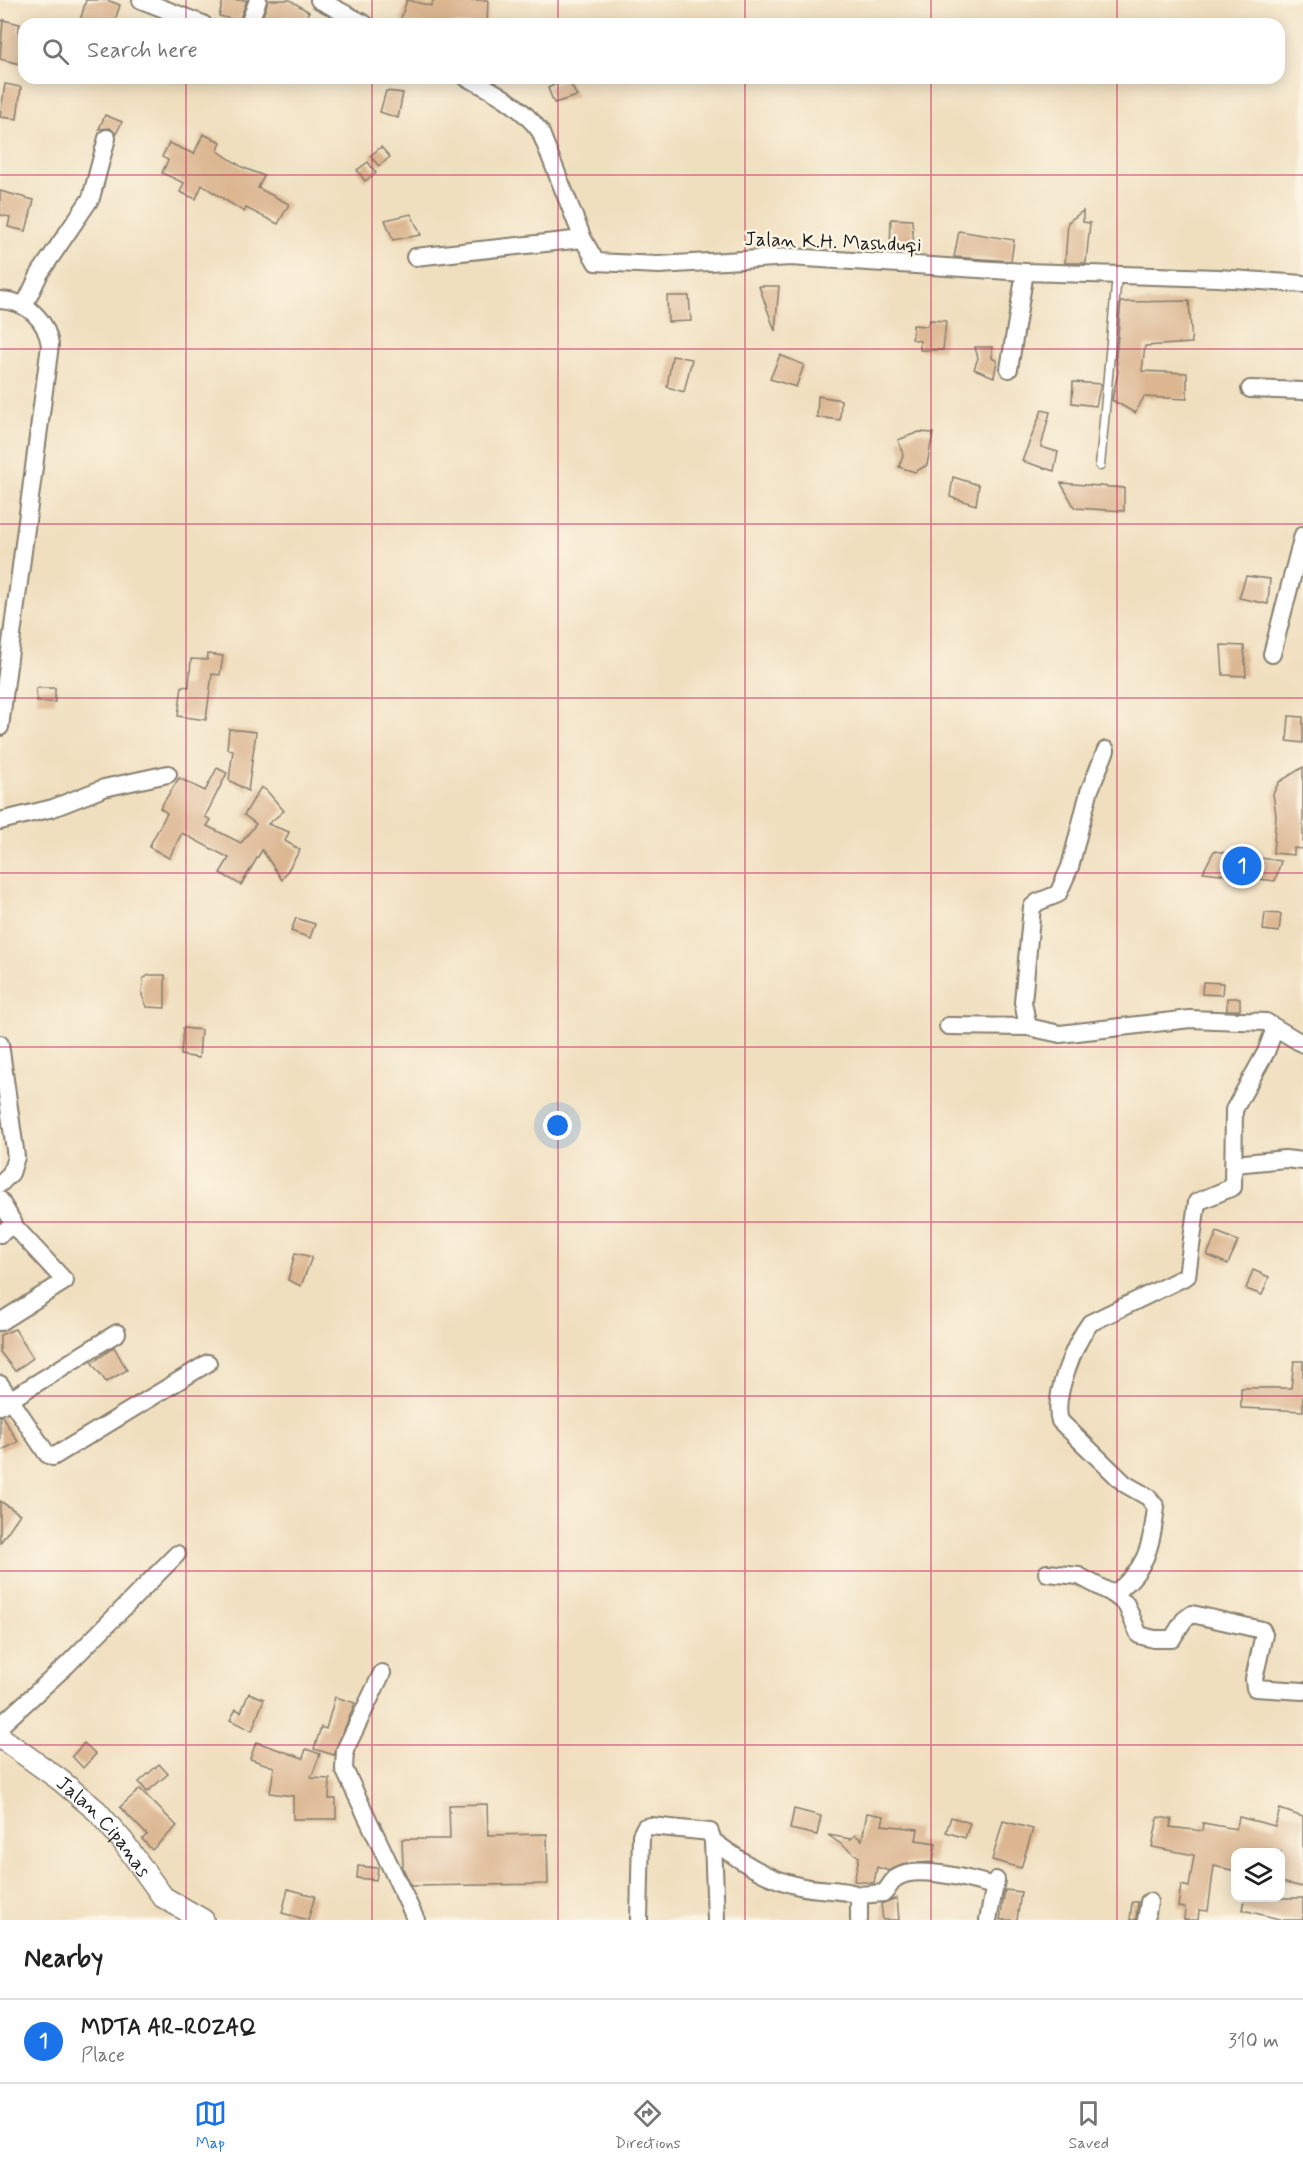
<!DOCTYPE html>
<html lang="en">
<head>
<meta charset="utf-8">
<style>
  :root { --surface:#fff; --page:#f6f6f6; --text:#222; --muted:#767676; --line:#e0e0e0; --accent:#1a73e8 }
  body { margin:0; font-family:Mynerve,sans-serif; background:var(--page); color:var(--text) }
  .controls { position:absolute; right:18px; bottom:18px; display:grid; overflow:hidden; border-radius:12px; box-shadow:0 3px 15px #0003 }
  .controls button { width:54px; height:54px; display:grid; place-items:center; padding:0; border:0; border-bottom:2px solid var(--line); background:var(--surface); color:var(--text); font:30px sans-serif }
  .you { position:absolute; left:558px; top:1126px; width:21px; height:21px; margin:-15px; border:4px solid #fff; border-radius:50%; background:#1a73e8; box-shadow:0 0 0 9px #1a73e833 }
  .badge { display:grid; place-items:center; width:39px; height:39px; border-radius:50%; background:var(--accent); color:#fff; font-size:20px; font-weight:700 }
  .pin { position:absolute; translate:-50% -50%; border:3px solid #fff; box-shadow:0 2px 6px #0006 }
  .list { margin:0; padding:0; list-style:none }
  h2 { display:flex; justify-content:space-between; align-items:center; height:78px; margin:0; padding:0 24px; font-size:26px }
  h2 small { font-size:20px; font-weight:400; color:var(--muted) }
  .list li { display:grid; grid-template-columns:39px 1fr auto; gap:18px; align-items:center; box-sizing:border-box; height:84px; padding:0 24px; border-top:2px solid var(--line) }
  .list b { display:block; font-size:22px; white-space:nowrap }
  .list p { margin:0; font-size:20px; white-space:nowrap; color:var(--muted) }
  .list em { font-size:20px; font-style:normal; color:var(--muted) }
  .icon { flex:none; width:33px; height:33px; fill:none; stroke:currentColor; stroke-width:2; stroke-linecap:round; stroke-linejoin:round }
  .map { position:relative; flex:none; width:1303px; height:1920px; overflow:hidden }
  .search { position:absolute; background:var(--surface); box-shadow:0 3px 15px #0003; left:18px; right:18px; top:18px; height:66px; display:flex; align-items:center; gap:15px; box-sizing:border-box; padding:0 21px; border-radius:18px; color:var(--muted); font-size:22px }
  .sheet { height:162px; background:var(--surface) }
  nav { display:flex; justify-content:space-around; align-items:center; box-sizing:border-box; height:84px; border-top:2px solid var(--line); background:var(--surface); font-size:16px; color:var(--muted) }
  nav a { display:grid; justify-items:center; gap:3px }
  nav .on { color:var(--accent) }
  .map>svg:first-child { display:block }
  .building { fill:#dcb691 }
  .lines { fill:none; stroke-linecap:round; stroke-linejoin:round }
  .service-casing { stroke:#867e6e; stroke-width:11 }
  .minor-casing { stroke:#867e6e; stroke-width:20 }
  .tertiary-casing { stroke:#867e6e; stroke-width:24 }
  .service { stroke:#fff; stroke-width:8 }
  .minor { stroke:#fff; stroke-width:16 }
  .tertiary { stroke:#fff; stroke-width:21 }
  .grid { fill:none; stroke:#c2185b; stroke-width:1.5; stroke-opacity:0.55 }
  .labels { text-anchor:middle; stroke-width:5; stroke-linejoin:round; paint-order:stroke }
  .street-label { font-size:20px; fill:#1c1c1c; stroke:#fcf5e5 }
</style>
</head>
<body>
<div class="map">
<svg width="1303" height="1920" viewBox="0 0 1303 1920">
  <rect width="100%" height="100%" fill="#fcf5e5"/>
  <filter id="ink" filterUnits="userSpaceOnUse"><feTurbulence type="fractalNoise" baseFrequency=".0167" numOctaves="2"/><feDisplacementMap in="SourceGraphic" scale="12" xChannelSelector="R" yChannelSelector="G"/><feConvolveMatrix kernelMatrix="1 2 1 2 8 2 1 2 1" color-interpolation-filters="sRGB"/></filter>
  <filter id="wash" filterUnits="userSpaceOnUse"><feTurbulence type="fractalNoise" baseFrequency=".008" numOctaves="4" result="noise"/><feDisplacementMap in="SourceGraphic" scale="24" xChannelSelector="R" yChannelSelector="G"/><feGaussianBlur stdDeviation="1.35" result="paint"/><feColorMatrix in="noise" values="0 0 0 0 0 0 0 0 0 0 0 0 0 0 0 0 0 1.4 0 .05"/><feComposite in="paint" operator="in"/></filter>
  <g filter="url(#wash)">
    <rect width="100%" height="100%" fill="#f0dfbf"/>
    <g id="blocks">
      <g class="building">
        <polygon points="86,0 107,0 120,5 114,24 80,21"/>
        <polygon points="223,0 247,0 239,21 219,16"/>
        <polygon points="268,0 290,0 309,12 301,24 287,17 284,24 260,24"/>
        <polygon points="407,0 431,6 434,0 488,0 487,24 408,24 400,21"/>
        <polygon points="3,20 20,24 18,32 24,33 24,65 0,59"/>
        <polygon points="567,78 577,96 554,103 548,88"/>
        <polygon points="5,84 21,87 17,119 0,117"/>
        <polygon points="386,91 403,93 398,118 380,112"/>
        <polygon points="105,115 122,122 116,134 110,128 99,129"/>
        <polygon points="203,134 221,142 218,151 242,167 264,176 258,188 289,204 278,224 246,208 244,212 202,185 196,199 180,192 184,183 162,173 168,160 162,157 169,143 194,154"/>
        <polygon points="381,147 390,157 379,166 370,156"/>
        <polygon points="368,162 376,173 365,181 357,170"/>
        <polygon points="0,191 34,200 26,231 8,227 10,217 0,215"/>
        <polygon points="1083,211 1083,222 1090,223 1086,263 1065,263 1068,222"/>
        <polygon points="411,214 421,235 393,240 385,220"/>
        <polygon points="891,219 912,220 914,249 890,249"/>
        <polygon points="959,231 1014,240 1011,261 954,257"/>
        <polygon points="759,286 779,286 775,331"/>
        <polygon points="667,296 689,296 691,321 668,322"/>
        <polygon points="1189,301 1192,343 1145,346 1142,371 1187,373 1187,399 1144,397 1135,413 1112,400 1118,372 1116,356 1121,302"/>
        <polygon points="930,320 946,321 943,350 920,350 920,341 912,339 913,325 927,326"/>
        <polygon points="975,347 992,347 992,358 997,361 994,377 974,369 978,358"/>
        <polygon points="780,355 804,365 796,387 770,379"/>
        <polygon points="672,356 692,359 684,392 667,387"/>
        <polygon points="1073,382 1101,384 1096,406 1072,403"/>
        <polygon points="818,396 841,400 840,420 817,417"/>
        <polygon points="1042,410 1050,412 1041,447 1058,452 1054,471 1022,461"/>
        <polygon points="919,432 933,433 927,465 915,472 899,467 903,455 898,440"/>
        <polygon points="953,477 979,485 976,505 950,497"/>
        <polygon points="1061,483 1124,488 1124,511 1075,508"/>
        <polygon points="1246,576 1270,579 1268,604 1239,598"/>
        <polygon points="1221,645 1244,646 1246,676 1223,675"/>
        <polygon points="208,654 223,656 220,675 212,674 206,720 178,716 182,686 189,687 191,659 207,660"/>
        <polygon points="36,688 55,688 55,702 37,702"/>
        <polygon points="1289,716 1303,717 1303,743 1287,741"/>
        <polygon points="229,729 256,732 248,791 229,780 233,750 227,749"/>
        <polygon points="1303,767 1303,849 1294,848 1294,855 1273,853 1276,815 1273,794 1279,782"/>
        <polygon points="217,768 227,773 205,817 211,820 207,826 241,843 256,824 244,815 261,787 267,791 284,811 268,824 289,832 285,841 300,850 282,880 262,850 241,885 220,873 229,858 182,833 169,858 149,847 167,813 160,808 179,778 205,791"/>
        <polygon points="1214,851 1281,861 1275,881 1203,872"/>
        <polygon points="1265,913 1281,914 1279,932 1263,930"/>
        <polygon points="296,918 315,924 310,938 291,931"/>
        <polygon points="149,975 165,975 165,1008 147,1007 142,995 143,979"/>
        <polygon points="1203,982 1223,983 1222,995 1202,994"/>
        <rect x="1227" y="998" width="13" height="12"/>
        <polygon points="183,1028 201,1030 199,1058 181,1055"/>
        <polygon points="1217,1232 1238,1241 1228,1264 1207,1255"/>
        <polygon points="295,1253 312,1257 301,1286 288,1280"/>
        <polygon points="1253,1270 1269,1277 1262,1295 1246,1289"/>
        <polygon points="15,1329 33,1358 15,1371 0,1352 0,1335"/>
        <polygon points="114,1347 127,1370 106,1382 92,1363"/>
        <polygon points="1294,1361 1303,1361 1303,1411 1241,1408 1241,1388 1291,1388"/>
        <polygon points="0,1416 2,1416 18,1442 0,1451"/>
        <polygon points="0,1501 20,1514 0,1543"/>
        <polygon points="249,1693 264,1699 252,1731 230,1720 236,1709 241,1712"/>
        <polygon points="335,1697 355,1703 334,1755 314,1749 321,1727 326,1729"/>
        <polygon points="256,1742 303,1758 306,1749 320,1754 311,1778 330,1779 329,1799 336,1799 336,1819 293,1819 293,1796 270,1793 274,1767 250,1759"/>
        <polygon points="84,1743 96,1754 83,1768 72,1756"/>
        <polygon points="159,1764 168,1774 147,1792 139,1782"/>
        <polygon points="140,1789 177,1826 152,1850 142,1839 147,1835 120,1807"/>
        <polygon points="487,1804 488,1835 547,1834 548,1884 411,1886 403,1868 402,1839 450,1839 449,1805"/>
        <polygon points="794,1809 821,1816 817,1835 790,1829"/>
        <polygon points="1280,1809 1303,1817 1303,1887 1281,1882 1281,1852 1236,1852 1236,1871 1214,1866 1208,1911 1199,1910 1198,1920 1184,1920 1185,1908 1178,1907 1181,1885 1189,1887 1194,1855 1152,1847 1158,1817 1172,1819 1170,1827 1202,1831 1203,1823 1236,1829 1239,1817 1275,1826"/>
        <polygon points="867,1813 884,1816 882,1825 918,1829 916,1840 936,1843 933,1862 904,1864 889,1871 877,1867 874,1883 854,1881 859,1857 828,1835 851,1839 855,1835 862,1840"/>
        <polygon points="951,1817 970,1823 965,1838 946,1832"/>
        <polygon points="1003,1821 1033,1829 1021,1868 992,1860"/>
        <polygon points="358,1866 378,1868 376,1880 357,1878"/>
        <polygon points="288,1889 315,1896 308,1920 282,1913"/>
        <polygon points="1005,1890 1021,1892 1017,1920 1000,1920"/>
        <polygon points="897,1898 899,1920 883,1920 881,1904"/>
        <polygon points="1245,1898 1303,1898 1303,1920 1283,1920 1243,1910"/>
        <polygon points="1132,1902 1138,1902 1136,1920 1130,1920"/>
      </g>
    </g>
  </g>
  <g filter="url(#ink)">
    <use href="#blocks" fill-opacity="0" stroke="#867e6e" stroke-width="1.5"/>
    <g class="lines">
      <defs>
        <polyline id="service" points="1100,466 1117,275"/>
        <g id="minor">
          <polyline points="141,0 203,24"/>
          <polyline points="319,0 365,24"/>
          <polyline points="249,24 258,0"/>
          <path d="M 467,78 C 495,91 521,106 540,131 L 583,239 L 596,262 L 659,265 L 790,257 L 1025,272 L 1218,278 L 1303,284"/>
          <polyline points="415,257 583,239"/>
          <path d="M 0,300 C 27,301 46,319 50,345 L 0,727"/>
          <polyline points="24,306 40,273 91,198 107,138"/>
          <polyline points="1009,369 1025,272"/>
          <polyline points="1250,389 1303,391"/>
          <polyline points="1272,654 1303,535"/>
          <polyline points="1106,750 1089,792 1070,867 1058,894 1038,902 1032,907 1023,1002 1028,1027 1060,1034 1190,1019 1266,1022 1303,1044"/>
          <polyline points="0,821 53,808 104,788 168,774"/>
          <polyline points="948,1026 1028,1027"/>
          <polyline points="0,1044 16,1157 11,1173 0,1184"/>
          <polyline points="1235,1164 1285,1159 1303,1161"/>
          <polyline points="0,1200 14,1224 0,1234"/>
          <polyline points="0,1322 65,1281 14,1226"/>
          <polyline points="0,1384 47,1454 53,1457 208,1363"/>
          <polyline points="0,1406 117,1333"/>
          <polyline points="1047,1573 1079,1576 1113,1594 1126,1604 1139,1635 1154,1639 1172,1639 1184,1620 1192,1614 1262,1630 1264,1634 1254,1679 1255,1688 1303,1691"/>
          <path d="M 1113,1594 C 1146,1572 1152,1545 1156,1507 L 1148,1497 L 1125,1484 L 1060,1421 C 1052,1397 1075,1343 1090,1323 L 1187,1276 L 1197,1202 L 1233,1187 L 1234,1110 L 1266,1052 L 1275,1028"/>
          <polyline points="382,1673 345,1750 344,1769 416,1920"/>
          <polyline points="0,1726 67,1665 177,1554"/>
          <path d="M 713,1841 C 741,1861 764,1878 799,1886 C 819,1891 839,1888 859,1895 L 859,1920"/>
          <path d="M 859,1895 L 884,1893 C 888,1889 891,1882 896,1878 C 916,1864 973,1880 994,1886"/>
          <polyline points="639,1920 641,1835 645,1827 651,1826 710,1832 713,1841 716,1920"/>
          <polyline points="988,1920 996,1880"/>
          <polyline points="1146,1920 1149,1902"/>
        </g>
        <g id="tertiary">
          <path id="s1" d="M 0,1737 L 60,1780 L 97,1811 L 122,1840 L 163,1897 L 203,1920"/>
        </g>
      </defs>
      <use href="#service" class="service-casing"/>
      <use href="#minor" class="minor-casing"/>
      <use href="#tertiary" class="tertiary-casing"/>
      <use href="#service" class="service"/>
      <use href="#minor" class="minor"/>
      <use href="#tertiary" class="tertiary"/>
    </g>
  </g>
  <path class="grid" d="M 186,0 L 186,24M 372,0 L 372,24M 558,0 L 558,24M 745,0 L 745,24M 931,0 L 931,24M 1117,0 L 1117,24M 186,78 L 186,1920M 372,78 L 372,1920M 558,78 L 558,1920M 745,78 L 745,1920M 931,78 L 931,1920M 1117,78 L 1117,1920M 0,175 L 1303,175M 0,349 L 1303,349M 0,524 L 1303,524M 0,698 L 1303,698M 0,873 L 1303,873M 0,1047 L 1303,1047M 0,1222 L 1303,1222M 0,1396 L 1303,1396M 0,1571 L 1303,1571M 0,1745 L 1303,1745"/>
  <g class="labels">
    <g class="street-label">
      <text transform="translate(833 241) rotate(2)" y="7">Jalan K.H. Mashduqi</text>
      <text dy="7" stroke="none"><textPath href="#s1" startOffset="138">Jalan Cipanas</textPath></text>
    </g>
  </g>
</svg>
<div class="controls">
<button><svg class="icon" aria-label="layers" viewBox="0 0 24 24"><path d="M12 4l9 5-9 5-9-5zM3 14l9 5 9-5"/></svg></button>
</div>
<div class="you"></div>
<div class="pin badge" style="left:1242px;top:866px">1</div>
<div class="search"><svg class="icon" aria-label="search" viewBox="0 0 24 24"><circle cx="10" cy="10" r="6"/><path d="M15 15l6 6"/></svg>Search here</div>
</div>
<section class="sheet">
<h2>Nearby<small></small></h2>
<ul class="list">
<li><span class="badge">1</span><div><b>MDTA AR-ROZAQ</b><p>Place</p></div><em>310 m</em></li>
</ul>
</section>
<nav>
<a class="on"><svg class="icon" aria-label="map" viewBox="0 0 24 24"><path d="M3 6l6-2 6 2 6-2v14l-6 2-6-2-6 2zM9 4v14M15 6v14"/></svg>Map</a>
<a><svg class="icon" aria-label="directions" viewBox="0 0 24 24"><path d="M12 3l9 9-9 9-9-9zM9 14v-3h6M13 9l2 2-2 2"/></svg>Directions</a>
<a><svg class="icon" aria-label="saved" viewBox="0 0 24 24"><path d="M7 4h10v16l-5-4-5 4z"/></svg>Saved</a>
</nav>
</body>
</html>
